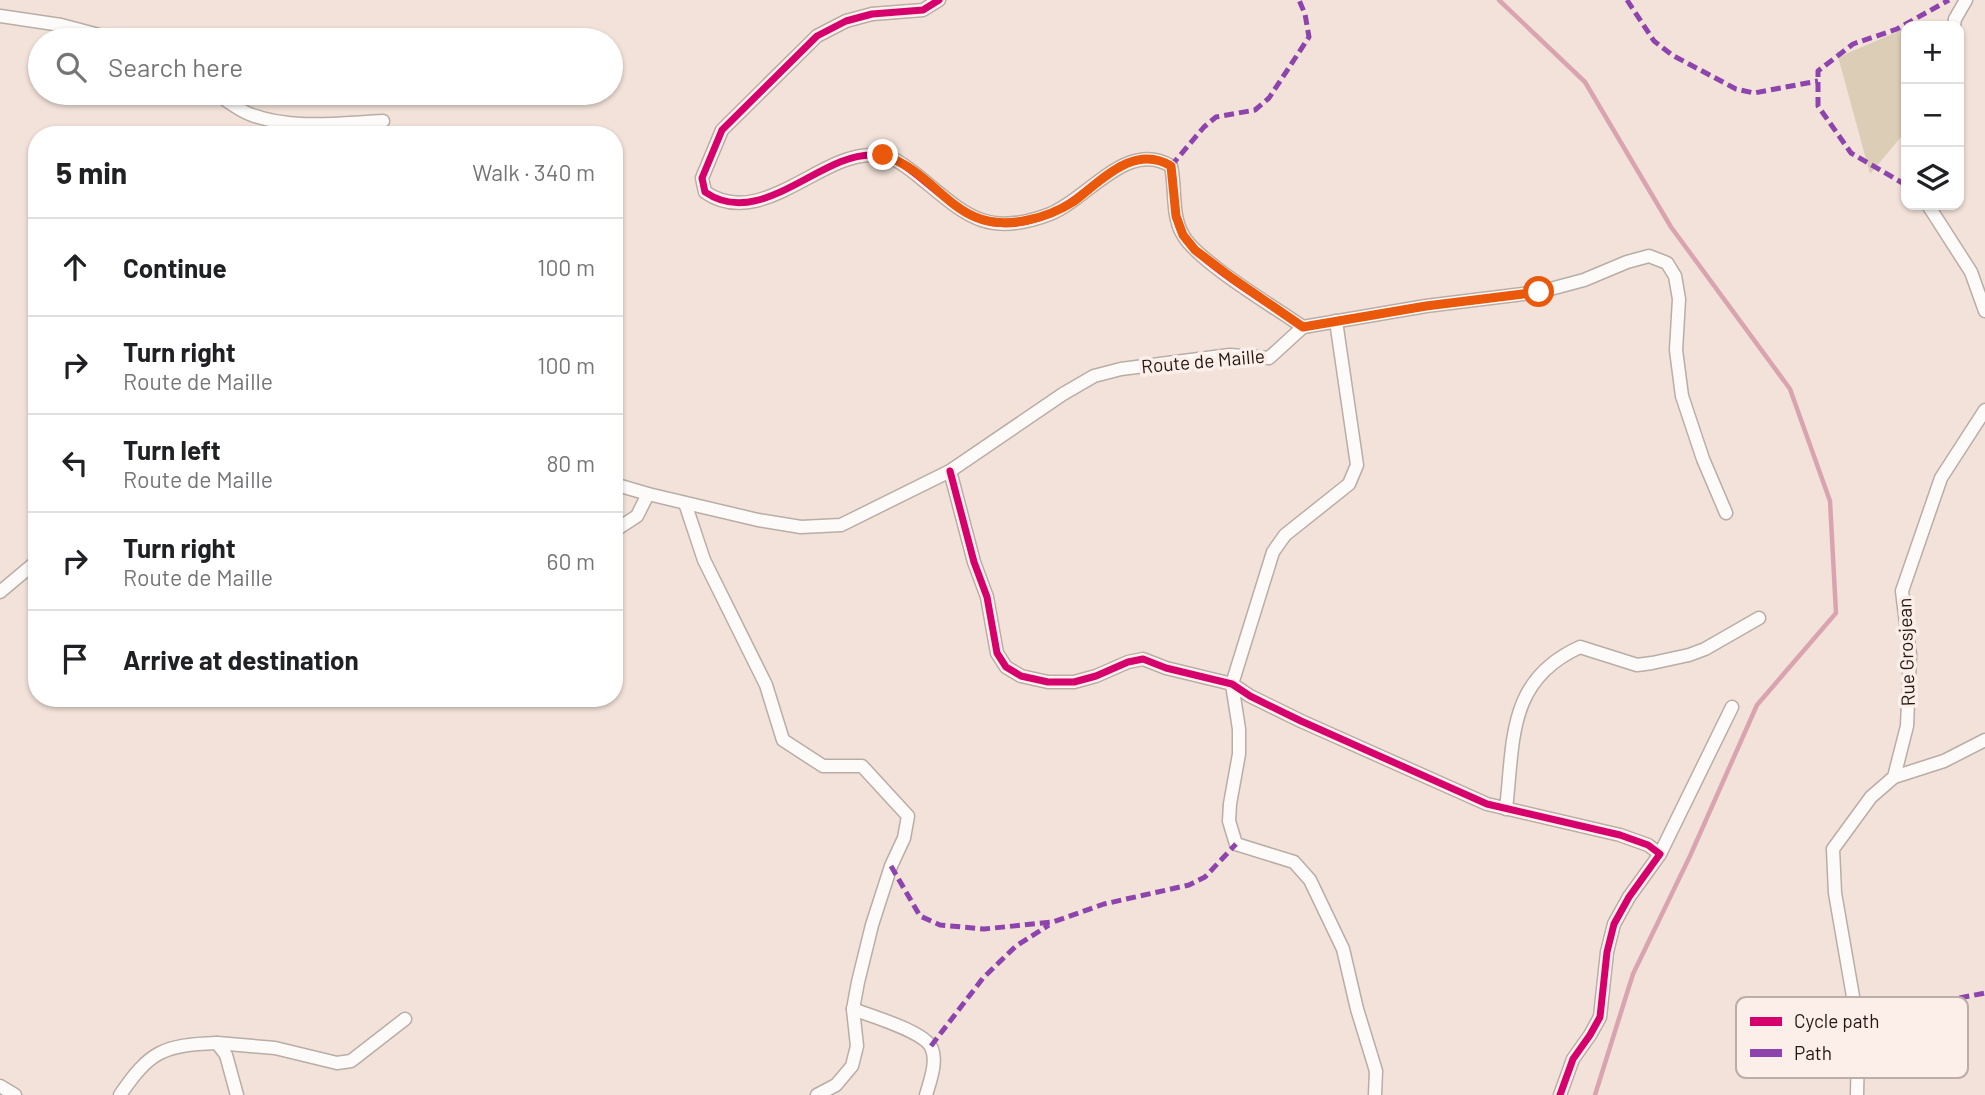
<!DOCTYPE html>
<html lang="en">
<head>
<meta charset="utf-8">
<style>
  :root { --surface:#fff; --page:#f2f2f2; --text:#202124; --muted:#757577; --line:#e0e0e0 }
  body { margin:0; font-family:Barlow,sans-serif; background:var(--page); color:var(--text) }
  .controls { position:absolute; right:21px; top:21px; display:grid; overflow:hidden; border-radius:14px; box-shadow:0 2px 5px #0004 }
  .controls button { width:63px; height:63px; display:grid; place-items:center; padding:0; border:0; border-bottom:2px solid var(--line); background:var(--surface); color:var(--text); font:35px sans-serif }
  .stop { position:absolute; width:21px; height:21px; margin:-16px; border:5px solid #ea580c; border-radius:50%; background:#fff }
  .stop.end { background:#ea580c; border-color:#fff; box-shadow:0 2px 7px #0008 }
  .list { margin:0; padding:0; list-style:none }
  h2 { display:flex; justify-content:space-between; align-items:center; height:91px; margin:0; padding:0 28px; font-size:30px }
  h2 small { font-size:23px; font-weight:400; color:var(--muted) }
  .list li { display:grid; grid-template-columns:46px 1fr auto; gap:21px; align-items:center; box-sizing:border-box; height:98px; padding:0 28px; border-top:2px solid var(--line) }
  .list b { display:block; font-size:26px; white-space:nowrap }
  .list p { margin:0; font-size:23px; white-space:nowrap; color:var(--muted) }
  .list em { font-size:23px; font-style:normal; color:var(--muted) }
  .icon { flex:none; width:38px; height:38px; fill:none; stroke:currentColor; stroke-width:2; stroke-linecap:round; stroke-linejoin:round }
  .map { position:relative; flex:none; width:1985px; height:1095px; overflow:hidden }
  .search { position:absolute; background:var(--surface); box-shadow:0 2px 5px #0004; left:28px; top:28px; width:595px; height:77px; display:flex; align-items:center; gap:18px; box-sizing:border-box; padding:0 24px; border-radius:38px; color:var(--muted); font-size:26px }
  .panel { position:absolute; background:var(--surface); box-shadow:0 2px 5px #0004; left:28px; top:126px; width:595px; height:581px; border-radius:28px }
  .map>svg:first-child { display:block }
  .green { fill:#dcceb6 }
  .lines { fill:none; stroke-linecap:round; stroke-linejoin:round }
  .stream { stroke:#d9a4af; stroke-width:4.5 }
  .minor-casing { stroke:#b9ada6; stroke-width:15 }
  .minor { stroke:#fdfbf9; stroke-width:12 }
  .quiet { stroke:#8e44ad; stroke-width:5; stroke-dasharray:10 5; stroke-linecap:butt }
  .cycleway-casing { stroke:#fcefe9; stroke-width:11 }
  .cycleway { stroke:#d6006c; stroke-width:7 }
  .route { stroke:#ea580c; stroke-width:9 }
  .labels { text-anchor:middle; stroke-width:7; stroke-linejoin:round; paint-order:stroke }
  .street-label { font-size:19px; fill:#231813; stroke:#fcefe9 }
  .key { fill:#fcefe9; stroke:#bbaea9; stroke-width:2 }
  .key-label { font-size:19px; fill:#231813 }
</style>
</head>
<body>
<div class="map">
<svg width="1985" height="1095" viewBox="0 0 1985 1095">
  <rect width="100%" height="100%" fill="#f2e2da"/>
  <polygon class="green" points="1906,28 1906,131 1870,174 1836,49 1841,56"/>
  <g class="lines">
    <polyline class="stream" points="1499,0 1585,82 1671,227 1790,389 1830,501 1836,613 1757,705 1690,856 1633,974 1595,1095"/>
    <defs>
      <g id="minor">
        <path d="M 939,0 L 923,10 L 872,14 L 846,21 L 817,36 L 722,130 L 702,178 L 705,192 C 761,231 821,152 874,155 C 892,155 903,164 917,175 C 964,213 985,239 1050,214 C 1088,199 1127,139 1171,166 C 1176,188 1171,215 1183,235 C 1197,261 1276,308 1303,327"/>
        <polyline points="0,16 61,25 118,40"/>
        <polyline points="1954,26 1955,19 1966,0"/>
        <path d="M 215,93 C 227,100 239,111 252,115 C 293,130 340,123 383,121"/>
        <polyline points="1928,205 1971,272 1985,311"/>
        <polyline points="1336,321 1357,465 1349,484 1285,535 1273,552 1232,684 1239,729 1239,754 1230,804 1229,821 1236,844 1294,862 1310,880 1343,949 1357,1009 1376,1071 1375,1095"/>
        <polyline points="1303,327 1426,306 1539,292 1584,280 1627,262 1649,256 1667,263 1675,276 1679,299 1676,350 1682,396 1703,459 1726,513"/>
        <polyline points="950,471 974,562 987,597 997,653 1006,667 1021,676 1048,682 1074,682 1096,676 1128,662 1143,659 1166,668 1232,684 1250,696 1301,721 1487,804 1620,835 1648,845 1660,854 1629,897 1614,924 1607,952 1600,1017 1590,1035 1573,1059 1560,1095"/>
        <polyline points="614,484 648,494 758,520 801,527 841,525 950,471 1063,394 1094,376 1121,369 1230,355 1269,358 1303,327"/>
        <polyline points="685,503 704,560 766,685 783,740 823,766 862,766 908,816 904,838 891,866 872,925 858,982 853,1009 857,1046 852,1066 836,1085 817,1095"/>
        <polyline points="614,531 637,516 648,494"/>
        <polyline points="0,592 37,561"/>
        <polyline points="1894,777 1944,761 1985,740"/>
        <path d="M 1506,809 C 1514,740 1507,680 1580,647 L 1637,665 L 1652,663 L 1689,655 L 1705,649 L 1759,618"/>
        <polyline points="1660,854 1732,707"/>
        <path d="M 853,1009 C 871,1016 923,1031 931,1047 C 938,1061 930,1081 926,1095"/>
        <polyline points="217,1043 275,1048 337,1063 351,1061 405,1019"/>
        <polyline points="0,1086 15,1095"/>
        <path d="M 120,1095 C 150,1051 163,1045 217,1043 L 226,1055 L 237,1095"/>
        <polyline points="1857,1095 1858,1048 1855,1008 1835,893 1833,849 1871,797 1894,777 1907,726 1910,655 1902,591 1941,478 1985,410"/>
      </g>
    </defs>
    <use href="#minor" class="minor-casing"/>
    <use href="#minor" class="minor"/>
    <g class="quiet">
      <polyline points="1627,0 1654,41 1672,55 1736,89 1754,93 1818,81"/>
      <polyline points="1171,166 1204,127 1216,117 1255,110 1269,98 1309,37 1305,14 1299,0"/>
      <polyline points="1906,185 1851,153 1818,106 1818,71 1853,44 1897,29 1949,0"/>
      <polyline points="891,866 920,916 940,925 984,929 1053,922 1104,904 1189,885 1205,877 1236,844"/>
      <polyline points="1855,1008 1949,1000 1985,993"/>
      <polyline points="931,1046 983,978 1016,946 1049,925"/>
    </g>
    <defs>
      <g id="cycleway">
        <path d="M 939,0 L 923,10 L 872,14 L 846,21 L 817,36 L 722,130 L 702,178 L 705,192 C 761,231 821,152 874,155 C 892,155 903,164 917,175 C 964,213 985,239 1050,214 C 1088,199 1127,139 1171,166 C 1176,188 1171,215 1183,235 C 1197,261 1276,308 1303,327"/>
        <polyline points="950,471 974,562 987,597 997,653 1006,667 1021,676 1048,682 1074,682 1096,676 1128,662 1143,659 1166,668 1232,684 1250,696 1301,721 1487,804 1620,835 1648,845 1660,854 1629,897 1614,924 1607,952 1600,1017 1590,1035 1573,1059 1560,1095"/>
      </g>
    </defs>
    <use href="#cycleway" class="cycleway-casing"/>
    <use href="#cycleway" class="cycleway"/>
  </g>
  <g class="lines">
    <path class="route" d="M 883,155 C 942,174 954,237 1028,220 C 1043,217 1060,210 1073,202 C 1101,181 1134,143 1171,166 L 1176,216 L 1183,235 L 1195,250 L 1232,278 L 1303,327 L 1426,306 L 1539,292"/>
  </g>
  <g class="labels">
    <g class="street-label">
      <text transform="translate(1203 361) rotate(-5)" y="7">Route de Maille</text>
      <text transform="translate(1906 652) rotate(-92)" y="7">Rue Grosjean</text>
    </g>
  </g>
  <rect x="1736" y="997" width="232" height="81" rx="10" class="key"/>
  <rect x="1750" y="1017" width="32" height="9" fill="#d6006c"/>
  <rect x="1750" y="1049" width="32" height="8" fill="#8e44ad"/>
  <g class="key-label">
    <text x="1794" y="1028">Cycle path</text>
    <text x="1794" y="1060">Path</text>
  </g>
</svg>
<div class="controls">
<button>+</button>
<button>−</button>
<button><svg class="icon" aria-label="layers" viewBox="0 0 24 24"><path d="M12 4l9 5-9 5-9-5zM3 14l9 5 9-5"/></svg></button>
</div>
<div class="stop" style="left:1539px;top:292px"></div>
<div class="stop end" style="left:883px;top:155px"></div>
<div class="search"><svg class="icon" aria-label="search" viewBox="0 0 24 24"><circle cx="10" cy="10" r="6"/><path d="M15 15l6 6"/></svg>Search here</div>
<section class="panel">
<h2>5 min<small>Walk · 340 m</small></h2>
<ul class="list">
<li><svg class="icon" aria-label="ahead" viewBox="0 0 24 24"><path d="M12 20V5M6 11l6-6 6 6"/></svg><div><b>Continue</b></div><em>100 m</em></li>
<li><svg class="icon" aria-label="right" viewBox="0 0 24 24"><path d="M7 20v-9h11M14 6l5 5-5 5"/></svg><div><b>Turn right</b><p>Route de Maille</p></div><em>100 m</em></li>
<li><svg class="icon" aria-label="left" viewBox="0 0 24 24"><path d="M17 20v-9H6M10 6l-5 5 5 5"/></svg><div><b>Turn left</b><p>Route de Maille</p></div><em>80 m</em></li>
<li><svg class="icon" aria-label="right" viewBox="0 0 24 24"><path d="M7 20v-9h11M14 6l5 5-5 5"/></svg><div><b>Turn right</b><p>Route de Maille</p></div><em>60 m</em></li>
<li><svg class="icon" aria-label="arrive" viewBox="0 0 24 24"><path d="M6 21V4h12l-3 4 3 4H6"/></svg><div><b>Arrive at destination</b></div></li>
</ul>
</section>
</div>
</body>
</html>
